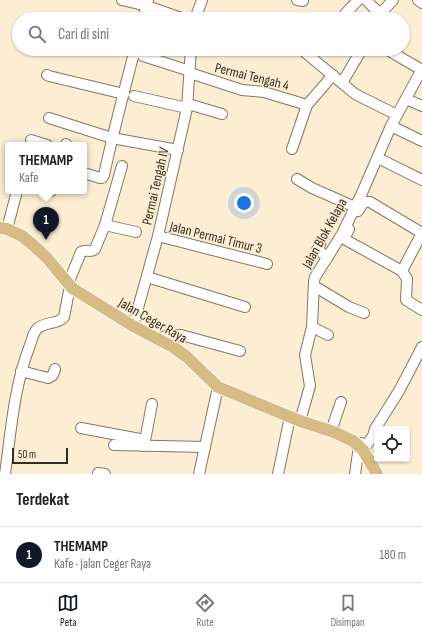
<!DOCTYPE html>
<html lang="id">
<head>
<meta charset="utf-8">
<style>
  :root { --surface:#fff; --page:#f2f2f2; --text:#202124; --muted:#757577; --line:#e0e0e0; --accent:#111827 }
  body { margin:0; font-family:"Sofia Sans Condensed",sans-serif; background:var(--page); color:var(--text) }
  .controls { position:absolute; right:12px; bottom:12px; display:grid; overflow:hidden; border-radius:4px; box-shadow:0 1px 3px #0004 }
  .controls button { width:36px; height:36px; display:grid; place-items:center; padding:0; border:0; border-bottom:1px solid var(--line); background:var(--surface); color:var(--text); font:20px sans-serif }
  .scale { position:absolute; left:12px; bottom:10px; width:56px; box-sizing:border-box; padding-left:4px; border:2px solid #332d24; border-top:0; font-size:11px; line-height:14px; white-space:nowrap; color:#332d24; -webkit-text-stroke:3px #fdedd3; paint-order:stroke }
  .you { position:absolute; left:244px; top:203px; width:14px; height:14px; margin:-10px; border:3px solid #fff; border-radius:50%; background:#1a73e8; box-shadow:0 0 0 6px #1a73e833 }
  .badge { display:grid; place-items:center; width:26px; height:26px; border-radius:50%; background:var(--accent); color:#fff; font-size:13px; font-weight:700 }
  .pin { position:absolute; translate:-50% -33px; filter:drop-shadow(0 1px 2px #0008) }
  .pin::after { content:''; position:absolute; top:21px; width:14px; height:12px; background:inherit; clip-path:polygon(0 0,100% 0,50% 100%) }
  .popup { position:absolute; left:5px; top:142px; width:82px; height:52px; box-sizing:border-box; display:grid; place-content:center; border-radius:4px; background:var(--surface); filter:drop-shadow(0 1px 3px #0005); font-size:13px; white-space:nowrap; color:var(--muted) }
  .popup b { font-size:15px; color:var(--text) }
  .popup::after { content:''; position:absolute; left:50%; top:100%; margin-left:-8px; border:8px solid transparent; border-top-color:var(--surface) }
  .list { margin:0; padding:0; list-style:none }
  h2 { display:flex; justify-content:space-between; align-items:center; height:52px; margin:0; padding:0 16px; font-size:17px }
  h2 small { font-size:13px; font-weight:400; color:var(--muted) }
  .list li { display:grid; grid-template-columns:26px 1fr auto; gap:12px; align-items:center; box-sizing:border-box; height:56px; padding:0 16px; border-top:1px solid var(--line) }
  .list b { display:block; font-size:15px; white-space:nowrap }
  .list p { margin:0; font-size:13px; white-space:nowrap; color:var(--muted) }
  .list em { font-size:13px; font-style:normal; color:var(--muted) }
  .icon { flex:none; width:22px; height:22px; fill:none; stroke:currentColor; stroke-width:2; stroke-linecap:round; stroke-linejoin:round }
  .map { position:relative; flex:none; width:422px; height:474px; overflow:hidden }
  .search { position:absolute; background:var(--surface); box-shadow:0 1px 3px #0004; left:12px; right:12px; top:12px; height:44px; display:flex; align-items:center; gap:10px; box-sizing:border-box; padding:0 14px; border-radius:22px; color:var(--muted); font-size:15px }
  .sheet { height:108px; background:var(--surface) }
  nav { display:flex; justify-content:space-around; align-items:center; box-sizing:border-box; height:56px; border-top:1px solid var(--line); background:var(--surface); font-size:11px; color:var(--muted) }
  nav a { display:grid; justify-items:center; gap:2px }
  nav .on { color:var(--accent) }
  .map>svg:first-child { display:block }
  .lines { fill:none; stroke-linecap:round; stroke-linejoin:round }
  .minor-casing { stroke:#857761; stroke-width:12 }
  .major-casing { stroke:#fff; stroke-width:14 }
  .minor { stroke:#fff; stroke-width:10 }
  .major { stroke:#d7bb85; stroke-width:12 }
  .labels { text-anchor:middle; stroke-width:3; stroke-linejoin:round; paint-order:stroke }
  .street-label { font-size:14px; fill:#332d24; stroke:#fdedd3 }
</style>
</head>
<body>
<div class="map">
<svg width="422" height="474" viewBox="0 0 422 474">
  <rect width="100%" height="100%" fill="#fdedd3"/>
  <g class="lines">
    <defs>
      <g id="minor">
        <polyline points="122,0 147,6 184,19"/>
        <polyline points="297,0 303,1"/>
        <polyline points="366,0 380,14 382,19"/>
        <polyline points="418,0 422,3"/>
        <polyline points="380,14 393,0"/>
        <polyline points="143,19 148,0"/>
        <polyline points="195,19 202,0"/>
        <polyline points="343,19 345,14 358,0"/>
        <polyline points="301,49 355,94 397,115"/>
        <polyline points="386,49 422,70"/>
        <polyline points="143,56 190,71"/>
        <polyline points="190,73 242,90 264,92 307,105"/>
        <polyline points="47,75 49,76 124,94"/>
        <polyline points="342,83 362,49"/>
        <polyline points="134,96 187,108"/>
        <polyline points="406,99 422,106"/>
        <polyline points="188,104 222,114"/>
        <polyline points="49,118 112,138 178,150"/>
        <polyline points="391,126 422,141"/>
        <polyline points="31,140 47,145"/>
        <polyline points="66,145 66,144"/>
        <polyline points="292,149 307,105 333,75"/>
        <polyline points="384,161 422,180"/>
        <path d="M 84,173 L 100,178 L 102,178 L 104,175 C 113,133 124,91 135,49"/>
        <polyline points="297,179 312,188 355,207"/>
        <polyline points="48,191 51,191"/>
        <polyline points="358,211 364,202 370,202 422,233"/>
        <polyline points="105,225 136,232"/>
        <polyline points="7,229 17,191"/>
        <polyline points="349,229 345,237 346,240 402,271 407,279 406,300 422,310"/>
        <polyline points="158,236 267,264"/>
        <polyline points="320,245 317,250 328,257"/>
        <polyline points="402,271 422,233"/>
        <polyline points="147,277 245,307"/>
        <path d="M 68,284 L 81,252 C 86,249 91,253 95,249 L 105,225 L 122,166"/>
        <polyline points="314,286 349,307 364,313"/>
        <polyline points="133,326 158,236 187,108 191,49"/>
        <polyline points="312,327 328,335"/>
        <polyline points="158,339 166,336 181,335 240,351"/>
        <polyline points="21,371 48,378 53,375 55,369"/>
        <polyline points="300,421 310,386 305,355 312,327 314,281 315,277 342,234 362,193 391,126 422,69"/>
        <polyline points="81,428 145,440"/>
        <polyline points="331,431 341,402"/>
        <polyline points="114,445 205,447"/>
        <polyline points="144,446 152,404"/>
        <polyline points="363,450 373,436 375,429 399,391 422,347"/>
        <polyline points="98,473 105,474"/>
        <path d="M 5,474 C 11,431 14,386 30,345 C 32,340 33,333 37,329 C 44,321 58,325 64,317 L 70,286"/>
        <polyline points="199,474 218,387"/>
        <polyline points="278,474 290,417"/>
        <polyline points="355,474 359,446 361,443"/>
      </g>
      <polyline id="major" points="0,228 7,229 22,236 33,245 47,258 72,288 133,326 173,347 187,357 218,387 300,421 334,432 353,441 363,450 377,474"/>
    </defs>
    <use href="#minor" class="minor-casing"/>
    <use href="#major" class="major-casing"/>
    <use href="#minor" class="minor"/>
    <use href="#major" class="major"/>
  </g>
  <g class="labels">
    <g class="street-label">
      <text transform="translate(252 76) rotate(14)" y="5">Permai Tengah 4</text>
      <text transform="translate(155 186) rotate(-77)" y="5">Permai Tengah IV</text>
      <text transform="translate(324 233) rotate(-61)" y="5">Jalan Blok Kelapa</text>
      <text transform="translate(216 237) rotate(14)" y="5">Jalan Permai Timur 3</text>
      <text transform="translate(153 320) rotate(30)" y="5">Jalan Ceger Raya</text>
    </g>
  </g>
</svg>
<div class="controls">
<button><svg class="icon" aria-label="locate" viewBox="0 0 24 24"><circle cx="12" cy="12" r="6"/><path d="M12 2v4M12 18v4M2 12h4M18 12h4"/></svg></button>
</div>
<div class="scale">50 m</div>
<div class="you"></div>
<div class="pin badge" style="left:46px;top:240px">1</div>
<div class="popup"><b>THEMAMP</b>Kafe</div>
<div class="search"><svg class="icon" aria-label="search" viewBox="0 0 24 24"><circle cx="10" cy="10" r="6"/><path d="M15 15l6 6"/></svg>Cari di sini</div>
</div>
<section class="sheet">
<h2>Terdekat<small></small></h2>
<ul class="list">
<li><span class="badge">1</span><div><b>THEMAMP</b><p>Kafe · Jalan Ceger Raya</p></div><em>180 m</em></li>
</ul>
</section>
<nav>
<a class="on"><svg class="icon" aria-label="map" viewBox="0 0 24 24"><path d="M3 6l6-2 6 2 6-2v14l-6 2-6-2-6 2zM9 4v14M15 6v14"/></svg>Peta</a>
<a><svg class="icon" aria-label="directions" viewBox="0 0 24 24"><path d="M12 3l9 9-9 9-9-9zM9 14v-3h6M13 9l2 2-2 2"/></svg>Rute</a>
<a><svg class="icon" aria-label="saved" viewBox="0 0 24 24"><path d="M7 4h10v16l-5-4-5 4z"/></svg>Disimpan</a>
</nav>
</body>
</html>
